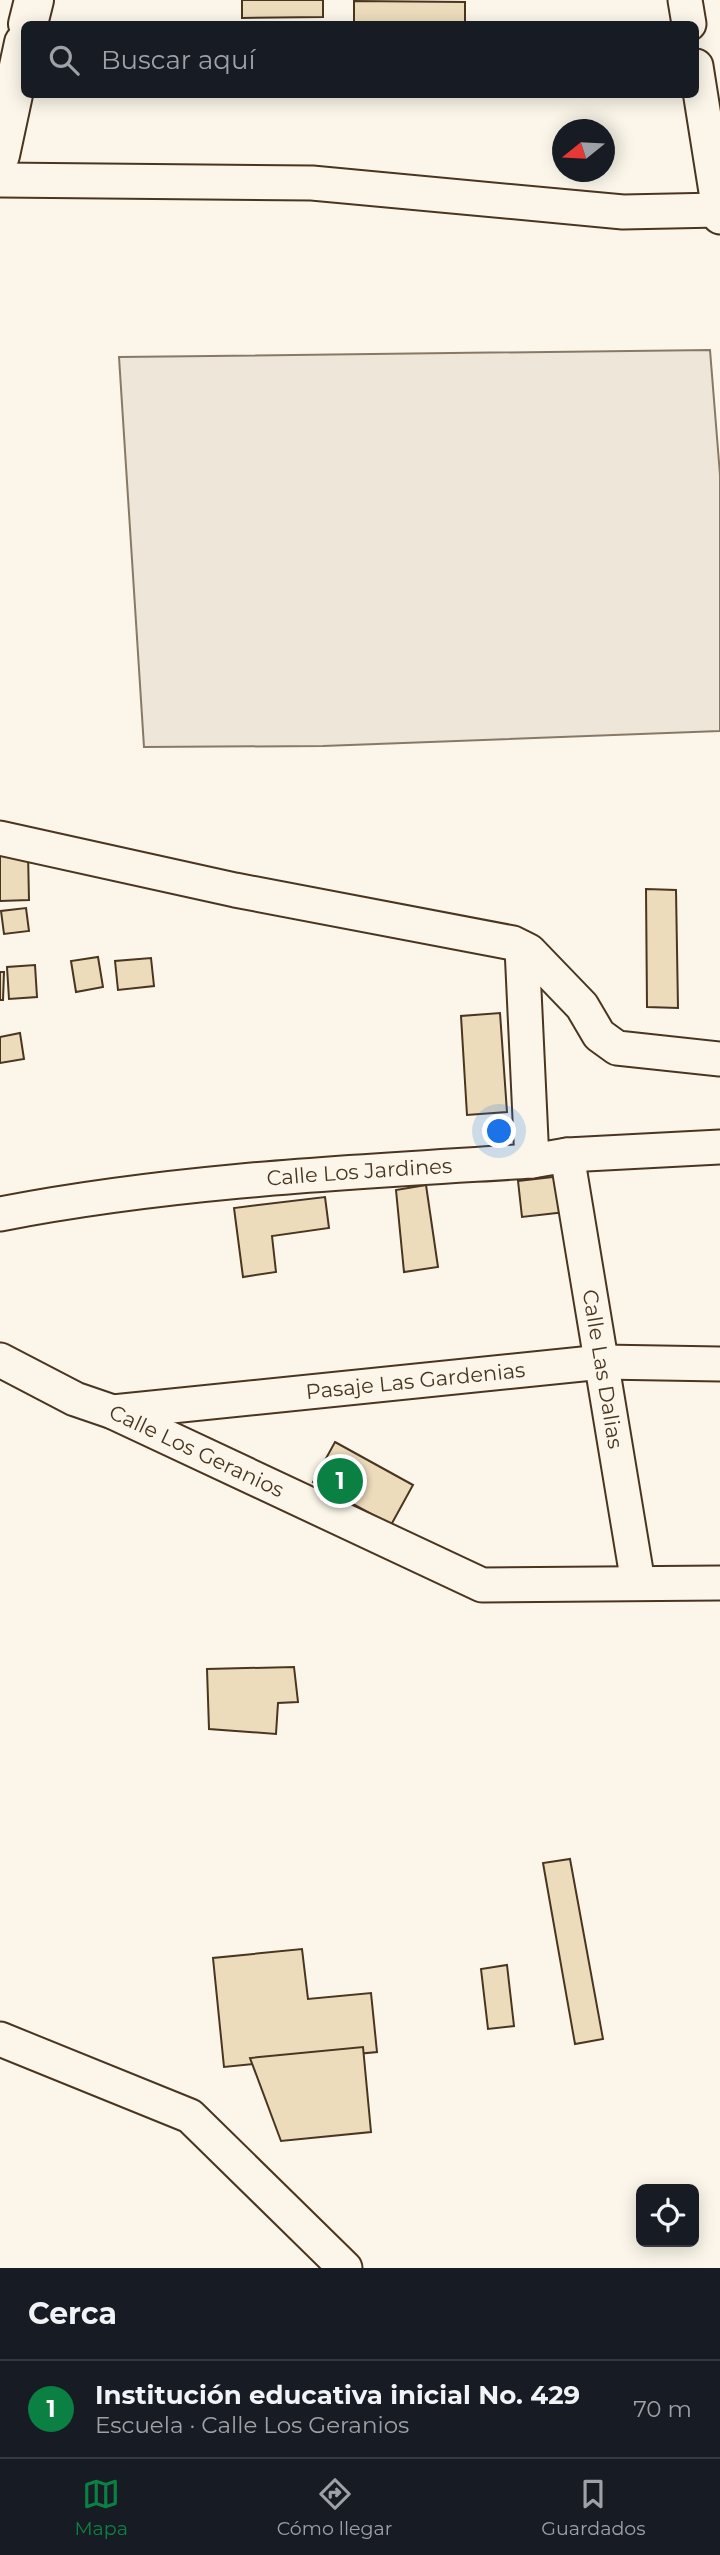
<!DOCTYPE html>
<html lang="es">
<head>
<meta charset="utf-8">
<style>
  :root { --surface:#171b24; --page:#20242c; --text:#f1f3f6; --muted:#9ea1a6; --line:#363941; --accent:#0b8043 }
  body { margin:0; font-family:Montserrat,sans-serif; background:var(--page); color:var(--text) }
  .controls { position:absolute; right:21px; bottom:21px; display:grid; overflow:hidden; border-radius:10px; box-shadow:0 4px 18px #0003 }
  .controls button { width:63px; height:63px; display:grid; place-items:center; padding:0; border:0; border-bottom:2px solid var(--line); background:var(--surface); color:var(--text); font:35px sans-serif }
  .compass { position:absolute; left:552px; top:119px; width:63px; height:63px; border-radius:50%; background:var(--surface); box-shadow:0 4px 18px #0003; rotate:252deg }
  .you { position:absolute; left:500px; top:1132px; width:24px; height:24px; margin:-18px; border:5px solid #fff; border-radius:50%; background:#1a73e8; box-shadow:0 0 0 10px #1a73e833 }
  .badge { display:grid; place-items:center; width:46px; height:46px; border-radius:50%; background:var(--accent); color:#fff; font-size:23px; font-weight:700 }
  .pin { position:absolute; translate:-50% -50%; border:4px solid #fff; box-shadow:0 2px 7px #0006 }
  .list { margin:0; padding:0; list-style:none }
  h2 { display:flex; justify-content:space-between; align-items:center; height:91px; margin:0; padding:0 28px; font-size:30px }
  h2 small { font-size:23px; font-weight:400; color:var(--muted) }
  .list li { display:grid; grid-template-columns:46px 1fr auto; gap:21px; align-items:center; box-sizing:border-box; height:98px; padding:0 28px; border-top:2px solid var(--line) }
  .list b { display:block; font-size:26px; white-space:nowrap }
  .list p { margin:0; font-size:23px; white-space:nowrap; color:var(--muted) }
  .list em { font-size:23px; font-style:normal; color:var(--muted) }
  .icon { flex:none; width:38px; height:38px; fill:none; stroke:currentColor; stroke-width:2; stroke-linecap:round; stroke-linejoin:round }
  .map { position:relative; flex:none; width:720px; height:2268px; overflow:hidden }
  .search { position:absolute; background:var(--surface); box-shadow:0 4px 18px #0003; left:21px; right:21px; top:21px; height:77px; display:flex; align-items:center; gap:18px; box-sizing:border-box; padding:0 24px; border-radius:10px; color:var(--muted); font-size:26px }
  .sheet { height:189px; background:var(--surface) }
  nav { display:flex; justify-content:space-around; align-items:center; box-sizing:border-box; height:98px; border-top:2px solid var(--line); background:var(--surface); font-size:19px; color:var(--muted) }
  nav a { display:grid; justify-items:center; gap:4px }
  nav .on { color:var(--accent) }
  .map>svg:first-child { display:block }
  .green { fill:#ede6d9; stroke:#887966; stroke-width:2 }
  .building { fill:#ecdcbc; stroke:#4a3520; stroke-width:2 }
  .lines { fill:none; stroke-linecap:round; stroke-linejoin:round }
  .minor-casing { stroke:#4a3520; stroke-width:37 }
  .secondary-casing { stroke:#4a3520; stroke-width:42 }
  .minor { stroke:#fbf6e9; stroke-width:33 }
  .secondary { stroke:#fbf6e9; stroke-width:38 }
  .labels { text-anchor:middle; stroke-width:5; stroke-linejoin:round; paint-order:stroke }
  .street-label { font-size:21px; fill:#4a3520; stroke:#fbf6e9 }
</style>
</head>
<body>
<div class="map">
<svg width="720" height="2268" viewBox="0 0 720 2268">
  <rect width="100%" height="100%" fill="#fbf6e9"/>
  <polygon class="green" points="710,350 720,475 720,731 323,746 144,747 119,357"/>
  <g class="building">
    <polygon points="242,0 323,0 323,17 242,18"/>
    <polygon points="354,1 465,2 465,24 354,24"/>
    <polygon points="28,853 29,900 0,901 0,855"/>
    <polygon points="646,889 676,890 678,1008 647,1007"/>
    <polygon points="26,908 29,931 4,934 1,911"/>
    <polygon points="98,957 103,987 76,992 71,961"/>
    <polygon points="151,958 154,986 118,990 115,961"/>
    <polygon points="35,965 37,997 9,999 7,967"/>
    <polygon points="0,972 4,972 3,1000 0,1000"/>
    <polygon points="500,1013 507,1112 467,1115 461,1016"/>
    <polygon points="20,1033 24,1059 0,1063 0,1037"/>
    <polygon points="570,1175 574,1211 522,1217 518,1181"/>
    <polygon points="426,1185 438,1267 404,1272 396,1190"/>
    <polygon points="325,1197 329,1228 272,1236 276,1272 243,1277 234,1208"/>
    <polygon points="335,1442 413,1485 391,1525 313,1482"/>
    <polygon points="294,1667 298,1702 278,1703 276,1734 209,1729 207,1669"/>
    <polygon points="570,1859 603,2039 575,2044 543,1863"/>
    <polygon points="302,1949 308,1999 371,1993 377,2052 224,2067 213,1958"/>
    <polygon points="507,1965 514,2026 488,2029 481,1969"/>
    <polygon points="363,2047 371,2132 281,2141 250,2058"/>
  </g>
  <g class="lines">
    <defs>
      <g id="minor">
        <polyline points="685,0 689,24"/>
        <polyline points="696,66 720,217"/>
        <polyline points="0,180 312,183 623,212 719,210"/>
        <polyline points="0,838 235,890 513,943 529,951 582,1006 599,1035 617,1048 720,1059"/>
        <polyline points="522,948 532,1161"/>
        <path id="s1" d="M 567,1155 L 638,1583"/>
        <path id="s2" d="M 0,1214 C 175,1180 354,1172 532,1161 L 567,1155 L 720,1147"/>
        <path id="s3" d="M 0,1360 L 75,1399 L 113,1412 L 482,1585 L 720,1583"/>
        <path id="s4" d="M 113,1412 L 602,1362 L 720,1364"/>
        <polyline points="0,2039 190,2116 345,2268"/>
      </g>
      <g id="secondary">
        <polyline points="28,24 34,0"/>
        <polyline points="0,155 24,43"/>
      </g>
    </defs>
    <use href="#minor" class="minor-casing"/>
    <use href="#secondary" class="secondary-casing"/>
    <use href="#minor" class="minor"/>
    <use href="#secondary" class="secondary"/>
  </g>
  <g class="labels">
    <g class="street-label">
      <text dy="7" stroke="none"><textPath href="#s2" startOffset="362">Calle Los Jardines</textPath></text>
      <text dy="7" stroke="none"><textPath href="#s1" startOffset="217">Calle Las Dalias</textPath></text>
      <text dy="7" stroke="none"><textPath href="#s4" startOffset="304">Pasaje Las Gardenias</textPath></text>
      <text dy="7" stroke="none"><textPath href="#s3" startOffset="217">Calle Los Geranios</textPath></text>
    </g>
  </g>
</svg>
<div class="controls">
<button><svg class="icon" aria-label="locate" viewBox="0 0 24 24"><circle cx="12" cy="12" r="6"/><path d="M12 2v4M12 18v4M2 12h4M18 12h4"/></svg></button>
</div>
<svg class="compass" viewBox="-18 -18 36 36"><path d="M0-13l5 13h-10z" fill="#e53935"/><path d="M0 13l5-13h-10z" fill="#9ea1a6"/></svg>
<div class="you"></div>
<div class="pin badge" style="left:340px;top:1481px">1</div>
<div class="search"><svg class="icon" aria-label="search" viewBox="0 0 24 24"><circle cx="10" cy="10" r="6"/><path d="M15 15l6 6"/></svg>Buscar aquí</div>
</div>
<section class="sheet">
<h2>Cerca<small></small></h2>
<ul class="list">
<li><span class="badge">1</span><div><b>Institución educativa inicial No. 429</b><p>Escuela · Calle Los Geranios</p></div><em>70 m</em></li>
</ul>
</section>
<nav>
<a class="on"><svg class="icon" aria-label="map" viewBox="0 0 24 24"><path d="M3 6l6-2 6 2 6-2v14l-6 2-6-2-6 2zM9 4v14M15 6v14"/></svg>Mapa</a>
<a><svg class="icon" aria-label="directions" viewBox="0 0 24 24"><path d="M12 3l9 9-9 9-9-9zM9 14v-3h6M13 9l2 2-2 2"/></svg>Cómo llegar</a>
<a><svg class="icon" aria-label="saved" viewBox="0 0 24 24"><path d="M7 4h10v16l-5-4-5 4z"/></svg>Guardados</a>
</nav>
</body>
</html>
